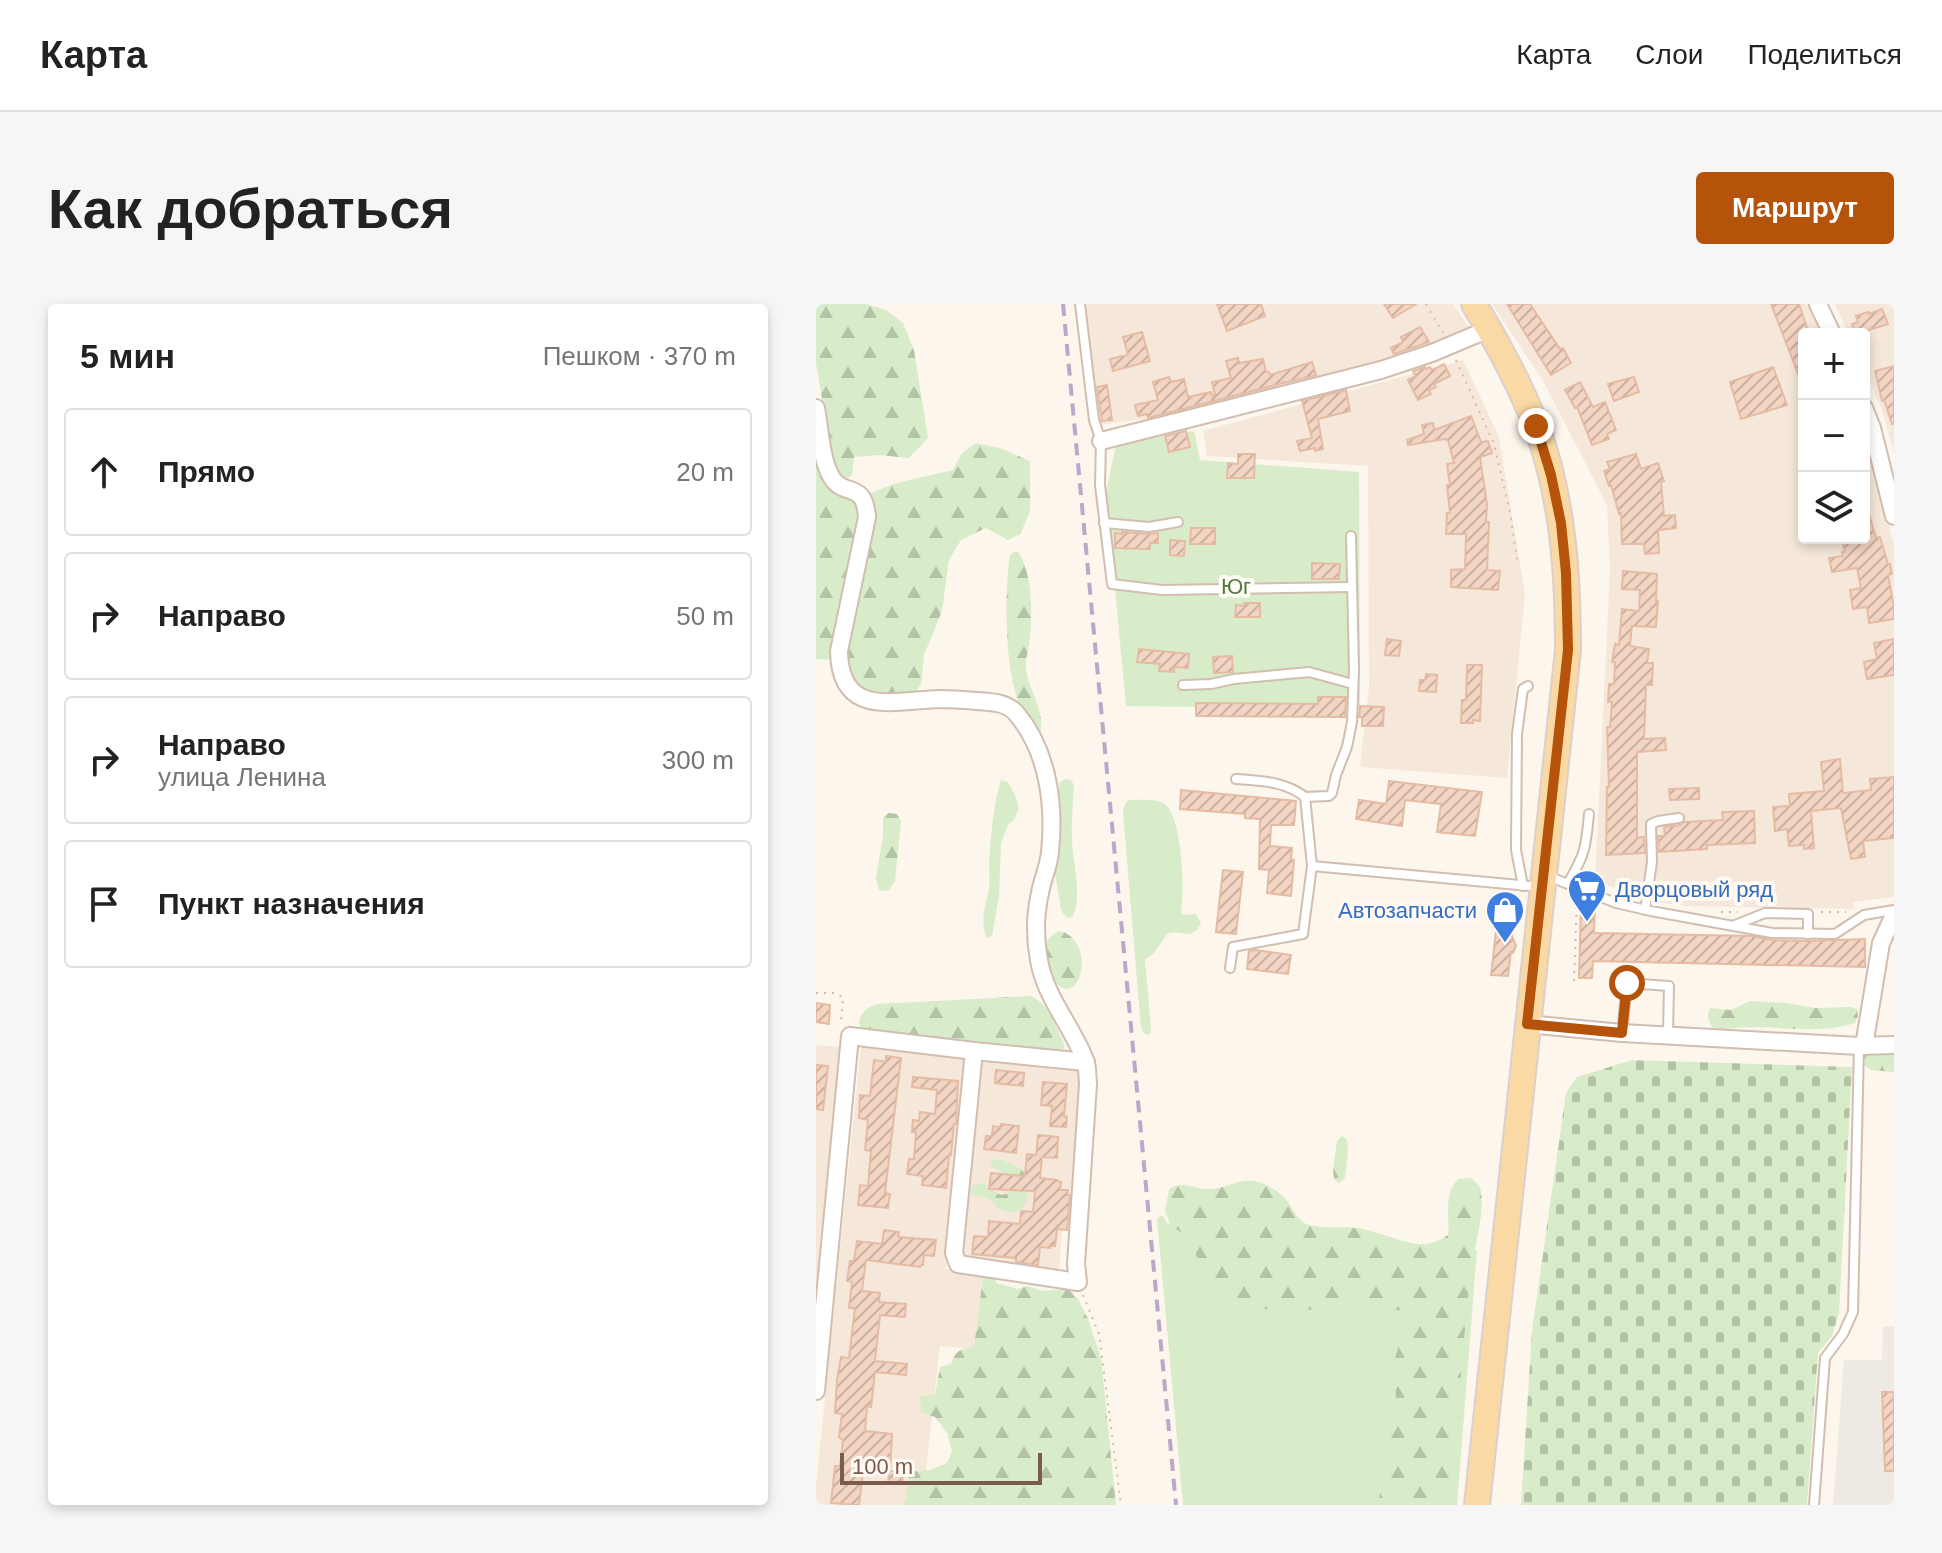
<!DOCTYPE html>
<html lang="ru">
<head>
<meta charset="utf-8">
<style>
  :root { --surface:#fff; --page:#f6f6f6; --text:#222; --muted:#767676; --line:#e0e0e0; --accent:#b45309 }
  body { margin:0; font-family:Helvetica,sans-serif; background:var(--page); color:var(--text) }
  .controls { position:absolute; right:24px; top:24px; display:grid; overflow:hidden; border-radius:8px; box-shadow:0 4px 12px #0003 }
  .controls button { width:72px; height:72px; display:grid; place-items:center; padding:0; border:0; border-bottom:2px solid var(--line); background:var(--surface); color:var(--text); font:40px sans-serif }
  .scale { position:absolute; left:24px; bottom:20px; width:202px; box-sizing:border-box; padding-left:8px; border:4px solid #7a5c4d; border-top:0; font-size:22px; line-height:28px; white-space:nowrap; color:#7a5c4d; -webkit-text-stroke:6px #fffaf3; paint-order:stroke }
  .stop { position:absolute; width:24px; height:24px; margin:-18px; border:6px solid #b45309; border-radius:50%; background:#fff }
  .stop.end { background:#b45309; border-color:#fff; box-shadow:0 2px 8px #0008 }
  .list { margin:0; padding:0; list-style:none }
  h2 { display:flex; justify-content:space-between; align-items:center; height:104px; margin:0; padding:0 32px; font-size:34px }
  h2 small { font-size:26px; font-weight:400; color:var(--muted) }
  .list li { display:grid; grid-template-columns:52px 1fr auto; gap:24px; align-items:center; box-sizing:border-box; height:128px; margin:0 16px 16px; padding:0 16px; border:2px solid var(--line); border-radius:8px }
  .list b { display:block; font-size:30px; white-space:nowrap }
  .list p { margin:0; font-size:26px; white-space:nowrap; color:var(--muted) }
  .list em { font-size:26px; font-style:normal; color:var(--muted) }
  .icon { flex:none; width:44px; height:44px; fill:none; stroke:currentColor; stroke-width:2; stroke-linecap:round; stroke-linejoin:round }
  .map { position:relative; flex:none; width:1078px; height:1201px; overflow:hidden; border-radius:8px }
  header { display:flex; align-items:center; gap:48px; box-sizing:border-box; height:112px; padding:0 40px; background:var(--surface); border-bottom:2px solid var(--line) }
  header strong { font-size:38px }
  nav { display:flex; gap:44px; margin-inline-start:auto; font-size:28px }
  .intro { display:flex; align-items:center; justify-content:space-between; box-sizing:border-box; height:192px; padding:0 48px }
  h1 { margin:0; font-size:56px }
  .button { padding:20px 36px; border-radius:8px; background:var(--accent); color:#fff; font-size:28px; font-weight:700 }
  main { display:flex; gap:48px; padding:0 48px }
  aside { flex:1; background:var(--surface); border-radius:8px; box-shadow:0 4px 12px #0003 }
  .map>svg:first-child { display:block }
  .residential { fill:#f5e8da }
  .industrial { fill:#efe9e4 }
  .green { fill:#d8ecc9 }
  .forest { fill:url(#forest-firs) }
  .cemetery { fill:url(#cemetery-stones) }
  .building { fill:url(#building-hatch); stroke:#e6bba3; stroke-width:2 }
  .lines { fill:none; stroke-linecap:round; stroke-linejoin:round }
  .service-casing { stroke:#d1beb0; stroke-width:12 }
  .minor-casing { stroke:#d1beb0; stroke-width:20 }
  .primary-casing { stroke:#dad1cd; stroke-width:28 }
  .path { stroke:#d9b8a5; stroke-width:2; stroke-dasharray:2 6; stroke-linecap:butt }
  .service { stroke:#fff; stroke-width:8 }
  .minor { stroke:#fff; stroke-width:16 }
  .primary { stroke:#fbd9a5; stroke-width:24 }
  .rail { stroke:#b9a8c9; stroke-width:4; stroke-dasharray:12 8; stroke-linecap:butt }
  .route { stroke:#b45309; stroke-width:10 }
  .labels { text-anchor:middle; stroke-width:8; stroke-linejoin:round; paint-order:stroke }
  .park-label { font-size:22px; fill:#537a41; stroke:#fffaf3 }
  .shop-label { font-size:22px; fill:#366cbe; stroke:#fffaf3; text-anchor:start }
</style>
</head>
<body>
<header>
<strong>Карта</strong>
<nav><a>Карта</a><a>Слои</a><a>Поделиться</a></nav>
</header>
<div class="intro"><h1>Как добраться</h1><a class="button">Маршрут</a></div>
<main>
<aside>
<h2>5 мин<small>Пешком · 370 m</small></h2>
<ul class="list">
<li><svg class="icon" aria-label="ahead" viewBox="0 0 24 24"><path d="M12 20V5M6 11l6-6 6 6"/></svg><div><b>Прямо</b></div><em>20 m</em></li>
<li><svg class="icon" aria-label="right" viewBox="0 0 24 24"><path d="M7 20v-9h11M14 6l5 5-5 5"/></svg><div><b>Направо</b></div><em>50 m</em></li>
<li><svg class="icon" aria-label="right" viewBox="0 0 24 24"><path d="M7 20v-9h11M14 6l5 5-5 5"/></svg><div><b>Направо</b><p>улица Ленина</p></div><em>300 m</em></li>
<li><svg class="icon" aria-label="arrive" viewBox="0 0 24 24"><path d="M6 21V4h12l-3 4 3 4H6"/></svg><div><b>Пункт назначения</b></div></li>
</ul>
</aside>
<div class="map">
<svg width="1078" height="1201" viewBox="0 0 1078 1201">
  <defs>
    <pattern id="forest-firs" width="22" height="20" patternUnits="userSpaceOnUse" patternTransform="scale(2)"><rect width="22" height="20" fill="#d8ecc9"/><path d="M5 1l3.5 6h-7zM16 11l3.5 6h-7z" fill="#b4c2a5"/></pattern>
    <pattern id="cemetery-stones" width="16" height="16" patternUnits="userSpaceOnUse" patternTransform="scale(2)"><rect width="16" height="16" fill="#d8ecc9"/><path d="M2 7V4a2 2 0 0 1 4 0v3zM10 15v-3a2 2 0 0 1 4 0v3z" fill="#b4c2a5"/></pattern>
    <pattern id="building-hatch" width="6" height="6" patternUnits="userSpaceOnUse" patternTransform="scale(2)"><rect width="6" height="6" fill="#f3d5c3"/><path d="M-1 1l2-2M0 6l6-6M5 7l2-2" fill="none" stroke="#cab0a1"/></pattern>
  </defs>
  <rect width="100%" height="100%" fill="#fdf6ec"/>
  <g class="residential">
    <polygon points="267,0 637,0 655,26 610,46 376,109 282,121"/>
    <polygon points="676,0 992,0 1006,30 988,30 988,234 1048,234 1048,120 1078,241 1078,593 1037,598 1038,605 873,602 838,598 779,577 794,266 791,201 727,77"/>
    <polygon points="1019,0 1078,0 1078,150 1066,106 1048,65 1048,30 1032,30"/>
    <polygon points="647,56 683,133 709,290 691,474 544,463 553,383 552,162 391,152 387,127"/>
    <polygon points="0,741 24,743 0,1005"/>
    <polygon points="45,742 152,751 148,812 130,965 167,969 158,1045 124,1042 106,1201 0,1201 0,1181"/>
    <polygon points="164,752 265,763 258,862 258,927 246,927 243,966 148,957 143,951"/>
  </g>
  <polygon class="industrial" points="1078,1022 1078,1201 1017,1201 1028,1056 1066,1056 1067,1023"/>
  <g class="green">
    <polygon points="378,127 384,156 543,168 544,405 310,402 290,189 300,139"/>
    <path d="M 250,475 L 255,476 L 258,481 C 257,500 255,519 256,538 C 257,557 267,598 256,613 L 252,614 L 247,610 L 245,605 L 238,564 L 243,546 L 242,485 L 244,478 Z"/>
    <path d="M 185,476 L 192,478 L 199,491 L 203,504 L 198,516 L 192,521 L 185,539 L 183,592 L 176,632 L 171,634 C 163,615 170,602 173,584 C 174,576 173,567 173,558 C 175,531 177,502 185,476 Z"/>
    <path d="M 313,496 C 323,496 342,494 350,501 C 366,516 369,586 365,607 L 367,611 L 380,610 L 385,619 C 375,639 366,624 351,630 L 338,649 L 329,656 L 335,724 L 334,730 L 332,731 L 328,729 L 325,724 L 307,508 L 310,498 Z"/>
    <polygon points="344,912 347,912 351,919 661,946 641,1201 367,1201 341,915"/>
  </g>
  <g class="forest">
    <polygon points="0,0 50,0 70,6 87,19 98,46 112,134 93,154 63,151 38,153 36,171 30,175 24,171 16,156 0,59"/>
    <polygon points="0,125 7,165 39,196 77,180 137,166 146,149 160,139 184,144 214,157 214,208 204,230 192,236 170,224 145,236 133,256 126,307 108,351 105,380 98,390 56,391 38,382 24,356 0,355"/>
    <path d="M 198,248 L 202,248 C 217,268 217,316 213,340 C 212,349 209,355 210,365 C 213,388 230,407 224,431 C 219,424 212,418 208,411 C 188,376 188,291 194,251 Z"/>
    <polygon points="73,509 81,510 85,517 79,577 73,586 67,587 63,586 60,574 67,531 67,513"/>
    <path d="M 245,627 C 264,633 271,659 262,676 C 244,710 208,635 245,627 Z"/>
    <path d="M 214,692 C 232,698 239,722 247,737 L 249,742 L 245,749 L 47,728 C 37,714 48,705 61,700 Z"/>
    <path d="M 934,697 L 970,699 L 999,704 L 1034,703 L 1041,705 L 1042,712 L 1039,719 C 1005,730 970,723 936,723 C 923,723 910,726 897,724 C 892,717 891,712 894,704 L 915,706 Z"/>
    <polygon points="1078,745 1078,768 1055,766 1049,762 1048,755 1049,750"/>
    <polygon points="526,832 531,836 532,847 529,873 527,876 523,879 518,876 517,866 521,837"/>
    <path d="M 183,855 C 190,857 200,861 206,866 C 217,879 214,912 191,908 C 182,906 179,898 171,894 C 163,890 162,896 154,888 L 156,882 L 168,879 C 177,887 186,898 197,884 L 195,873 L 178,864 L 173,859 L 176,856 Z"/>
    <path d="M 655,874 C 660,878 664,881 665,888 C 669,908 658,945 655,967 C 646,1045 641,1123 635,1201 L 562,1201 L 580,1094 L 578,1058 L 584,1038 L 604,1018 L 603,1012 L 595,1007 L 563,1005 L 533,1001 L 510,1002 L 488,1007 L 425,1004 L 406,996 L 390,972 L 380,951 L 378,939 L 369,930 L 356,923 L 349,908 L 353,885 C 365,877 375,883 388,885 C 413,887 423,870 448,880 C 455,883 463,888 469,894 C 477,903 480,917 493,921 C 509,925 527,922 543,924 C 563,928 583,938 603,940 C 613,941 624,937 632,931 C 634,911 627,891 642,875 Z"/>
    <path d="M 172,972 L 178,973 L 181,979 L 202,985 L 211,982 L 227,987 L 248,985 L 254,987 L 262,995 L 272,1015 L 285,1054 L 300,1201 L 87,1201 L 90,1194 L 93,1168 L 114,1166 L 131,1159 L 136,1147 L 131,1129 L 119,1113 L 105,1108 L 104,1092 L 119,1091 L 124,1063 L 135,1060 C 140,1046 144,1045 158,1043 L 167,973 Z"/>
  </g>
  <polygon class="cemetery" points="816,756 1036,763 1023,1009 1016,1032 1002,1049 991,1201 705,1201 716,1027 750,789 761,773"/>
  <g class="building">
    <polygon points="401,0 445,0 449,12 411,27"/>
    <polygon points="568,0 600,0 577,14"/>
    <polygon points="691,0 714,0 744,45 747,44 755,59 735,71"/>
    <polygon points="955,0 983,0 993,30 988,30 988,85"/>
    <polygon points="1066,5 1072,20 1040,30 1036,20 1042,18 1040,12 1052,8 1053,10"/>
    <polygon points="604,23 613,38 578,50 575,44 587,38 585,33"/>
    <polygon points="326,28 334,57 297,67 294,55 312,51 307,33"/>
    <polygon points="422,54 423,59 447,55 450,68 453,68 454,71 496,58 500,71 468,79 467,78 467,79 332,114 331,110 322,112 319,101 342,96 337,78 353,73 355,78 368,75 372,93 395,88 396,92 399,91 396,78 415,74 410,57"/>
    <polygon points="628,60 634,72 618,80 620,83 613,86 615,90 602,96 592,76 600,72 597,67 609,63 610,65 614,63 616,66"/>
    <polygon points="1078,62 1078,120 1076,120 1068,96 1066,97 1059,67"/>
    <polygon points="957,63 971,101 925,115 914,78"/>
    <polygon points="818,73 823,88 798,97 792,80"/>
    <polygon points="764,78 777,103 789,98 800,126 791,130 793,135 776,141 761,103 759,104 749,86"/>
    <polygon points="291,81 296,116 286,117 281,83"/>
    <polygon points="530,86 534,107 502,115 507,145 499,147 499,144 484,147 481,137 496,134 486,97"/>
    <polygon points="655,112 665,138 672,137 676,149 664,153 671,201 670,218 673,218 671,266 684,267 682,286 635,283 635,266 649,265 650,230 630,230 631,209 634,209 631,181 634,181 631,160 638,159 632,136 629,135 592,141 591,136 608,130 606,121 617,119 618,126"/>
    <polygon points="370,127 374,143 353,148 349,132"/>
    <polygon points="422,150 439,150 438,174 411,174 412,159 422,160"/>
    <polygon points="820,150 825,165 842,159 848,177 845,178 848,212 859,211 860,224 842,226 843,249 829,250 828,240 806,240 805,209 803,210 795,181 793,182 788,167 794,165 791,158"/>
    <polygon points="1048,203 1051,203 1060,234 1064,233 1072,260 1074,260 1076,270 1072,271 1078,303 1078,315 1053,319 1051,303 1037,305 1034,286 1045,284 1041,264 1016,268 1013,254 1027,252 1026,248 1029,248 1025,234 1048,234"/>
    <polygon points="375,224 399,224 399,240 374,240"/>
    <polygon points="306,228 332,230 342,229 342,239 334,239 334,245 299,244 299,229 306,230"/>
    <polygon points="354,236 369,237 368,252 354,251"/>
    <polygon points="496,259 524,260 523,275 496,275"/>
    <polygon points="807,267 841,270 840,297 842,297 840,323 816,322 814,342 833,345 831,359 837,359 836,381 830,381 828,435 849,434 850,446 821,448 821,534 828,533 829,549 790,551 791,483 793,483 791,423 794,423 796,398 792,398 793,380 798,380 799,358 796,358 799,340 803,341 806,305 823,307 824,286 806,285"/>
    <polygon points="428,299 444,299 444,313 419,313 420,301 428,302"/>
    <polygon points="571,335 585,337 583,352 569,351"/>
    <polygon points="1078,335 1078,371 1051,375 1048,358 1061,355 1058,339"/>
    <polygon points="323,345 373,350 372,364 358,363 358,368 343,367 344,360 321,358"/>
    <polygon points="416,352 417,368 398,369 397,353"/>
    <polygon points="651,361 666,361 664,417 657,416 657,419 645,419 646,396 650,396"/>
    <polygon points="610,370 621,371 620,388 603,387 604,376 609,376"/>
    <polygon points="502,393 530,393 529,413 380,412 380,399 502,400"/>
    <polygon points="544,402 568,403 567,422 546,422 546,413 543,413"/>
    <polygon points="1024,455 1027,489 1055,486 1054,475 1078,473 1078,534 1047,537 1049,553 1035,555 1025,504 995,507 998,544 988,545 988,541 973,542 971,525 959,527 957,503 974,502 973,490 1008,487 1005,458"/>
    <polygon points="573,477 666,488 659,532 621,528 625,500 589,496 586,522 540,515 543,496 570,500"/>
    <polygon points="883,484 883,495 854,496 853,485"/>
    <polygon points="365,486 480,497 478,521 455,521 454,542 476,544 475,555 478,556 475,592 451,589 453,566 443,565 444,515 429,514 429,510 364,505"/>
    <polygon points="938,507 939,539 891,541 891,545 843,548 842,532 849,532 848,523 864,521 868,518 907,516 906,508"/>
    <polygon points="407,566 427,568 420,630 400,628"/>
    <polygon points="689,593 704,595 702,605 699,604 696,632 700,642 697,649 695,648 692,672 675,671 682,610 686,611"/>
    <polygon points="765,597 779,598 778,629 936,632 956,636 991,637 1049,635 1049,663 777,657 776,674 763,674"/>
    <polygon points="439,646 475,651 472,670 431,665 433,647"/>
    <polygon points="0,699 14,701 13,720 0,718"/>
    <polygon points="70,752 85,754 69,889 74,890 72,904 42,901 44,881 52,882 55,847 49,846 52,816 43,814 44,791 54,792 58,756 70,758"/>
    <polygon points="0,761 12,762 7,806 0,805"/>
    <polygon points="180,766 208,769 207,782 179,779"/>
    <polygon points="97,773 142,777 140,820 138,820 135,851 133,851 130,884 106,881 107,872 91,870 93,855 98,855 100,828 96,828 97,816 103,817 104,808 119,810 121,786 96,783"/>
    <polygon points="227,778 251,780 248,812 251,813 250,823 234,822 236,802 225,801"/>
    <polygon points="185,820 203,822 200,849 168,845 170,832 176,832 177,822 185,823"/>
    <polygon points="222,831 242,833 241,854 226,853 224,874 241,876 241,877 245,878 244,886 252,886 251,891 254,891 251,926 241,925 239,942 234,942 234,944 224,943 222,961 200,958 200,954 156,950 158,932 172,933 173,917 204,920 205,907 217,908 219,887 173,885 175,869 209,872 211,850 220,851"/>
    <polygon points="68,926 83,928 82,933 120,936 118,952 108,951 107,961 105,961 104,963 50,956 46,987 64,989 63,998 90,1000 89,1013 64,1011 59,1057 91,1060 90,1071 59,1068 55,1103 51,1102 49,1127 76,1130 74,1167 87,1169 86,1179 72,1178 73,1170 47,1167 43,1201 15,1199 19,1162 24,1162 27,1136 23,1133 26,1110 19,1109 21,1076 25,1053 33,1054 39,1004 33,1004 36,978 31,977 34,957 38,957 41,937 66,940"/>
    <polygon points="1066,1088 1078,1088 1078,1167 1069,1167"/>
  </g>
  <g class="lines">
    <defs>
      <g id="service">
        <polyline points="264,0 278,116 285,137 284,181 296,280 346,286 535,283"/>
        <polyline points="288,219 333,223 362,218"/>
        <polyline points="367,381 395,380 418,375 493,368 537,380"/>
        <path d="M 420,475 C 445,477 469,477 489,493 L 496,562"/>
        <polyline points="489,493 513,492 516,489 520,471 531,443 536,418 538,366 535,232"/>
        <polyline points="729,571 800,599 835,607 956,629 1019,630 1048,611 1078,606"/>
        <path d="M 752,579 C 769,551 770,543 773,510"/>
        <polyline points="707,582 700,546 701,430 707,385 712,382"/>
        <polyline points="829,606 836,558 835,520 842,517 863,514"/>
        <polyline points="919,621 949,609 992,610 992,630"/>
        <polyline points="414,664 417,643 487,630 496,562 725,583"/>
        <polyline points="806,729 811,679 853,682 852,730"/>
        <polyline points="998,1201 1009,1054 1027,1030 1037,1008 1043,742"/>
      </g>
      <g id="minor">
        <polyline points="1002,0 1016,30"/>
        <path d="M 0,104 C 4,124 5,157 16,174 C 29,194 48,176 51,213 L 23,347 C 24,415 79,396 124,395 C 136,395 149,396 161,397 C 175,398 190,398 200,409 C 232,447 239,500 234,548 C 233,562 226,576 224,589 C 219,611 219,635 223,656 C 229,693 256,722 269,756 C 272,763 271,772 272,780 L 260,960 L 262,978 L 142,960 L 138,949 L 158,747"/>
        <polyline points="1048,104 1056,124 1078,212"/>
        <polyline points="285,137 565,66 616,49 673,25"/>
        <polyline points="711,720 806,729 1043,742 1078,741"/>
        <polyline points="1048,742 1065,639 1078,611"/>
        <polyline points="0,1087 34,732 158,747 270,758"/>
      </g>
      <path id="primary" d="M 658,0 C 681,38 703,79 720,121 C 747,193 752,270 752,346 L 661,1201"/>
    </defs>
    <use href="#service" class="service-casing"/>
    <use href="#minor" class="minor-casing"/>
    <use href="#primary" class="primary-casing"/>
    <g class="path">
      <polyline points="610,0 627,29"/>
      <polyline points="640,56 678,140 694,209 702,261"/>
      <polyline points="905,608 922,608"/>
      <polyline points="1005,608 1030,608"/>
      <polyline points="758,677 761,595"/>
      <polyline points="0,689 18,689 27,693 25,719"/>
      <polyline points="267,991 283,1030 305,1201"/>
    </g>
    <use href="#service" class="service"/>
    <use href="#minor" class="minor"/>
    <use href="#primary" class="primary"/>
    <polyline class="rail" points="247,0 360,1201"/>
  </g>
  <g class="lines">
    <polyline class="route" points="720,122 735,171 745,219 750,269 752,346 711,720 806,729 811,679"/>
  </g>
  <defs>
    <symbol id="supermarket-pin" viewBox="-11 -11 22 30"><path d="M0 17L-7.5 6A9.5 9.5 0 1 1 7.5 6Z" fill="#3f7fe0" stroke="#fffaf3"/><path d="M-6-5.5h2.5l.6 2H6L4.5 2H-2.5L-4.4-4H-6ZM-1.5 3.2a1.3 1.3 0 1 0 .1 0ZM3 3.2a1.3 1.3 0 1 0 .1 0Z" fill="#fff"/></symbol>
    <symbol id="shop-pin" viewBox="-11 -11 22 30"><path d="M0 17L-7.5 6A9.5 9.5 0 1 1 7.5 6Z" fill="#3f7fe0" stroke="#fffaf3"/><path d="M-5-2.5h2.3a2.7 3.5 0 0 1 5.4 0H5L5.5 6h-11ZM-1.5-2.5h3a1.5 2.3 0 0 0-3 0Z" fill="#fff"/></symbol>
  </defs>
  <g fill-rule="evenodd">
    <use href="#supermarket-pin" x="749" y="563" width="44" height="60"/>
    <use href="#shop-pin" x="667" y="584" width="44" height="60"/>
  </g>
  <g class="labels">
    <g class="park-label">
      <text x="420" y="290">Юг</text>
    </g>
    <g class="shop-label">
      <text x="799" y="593">Дворцовый ряд</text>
      <text x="661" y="614" text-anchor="end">Автозапчасти</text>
    </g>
  </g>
</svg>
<div class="controls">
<button>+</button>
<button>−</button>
<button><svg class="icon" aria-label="layers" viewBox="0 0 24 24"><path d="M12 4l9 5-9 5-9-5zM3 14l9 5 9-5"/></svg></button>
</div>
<div class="scale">100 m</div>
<div class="stop" style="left:811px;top:679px"></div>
<div class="stop end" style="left:720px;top:122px"></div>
</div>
</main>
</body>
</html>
